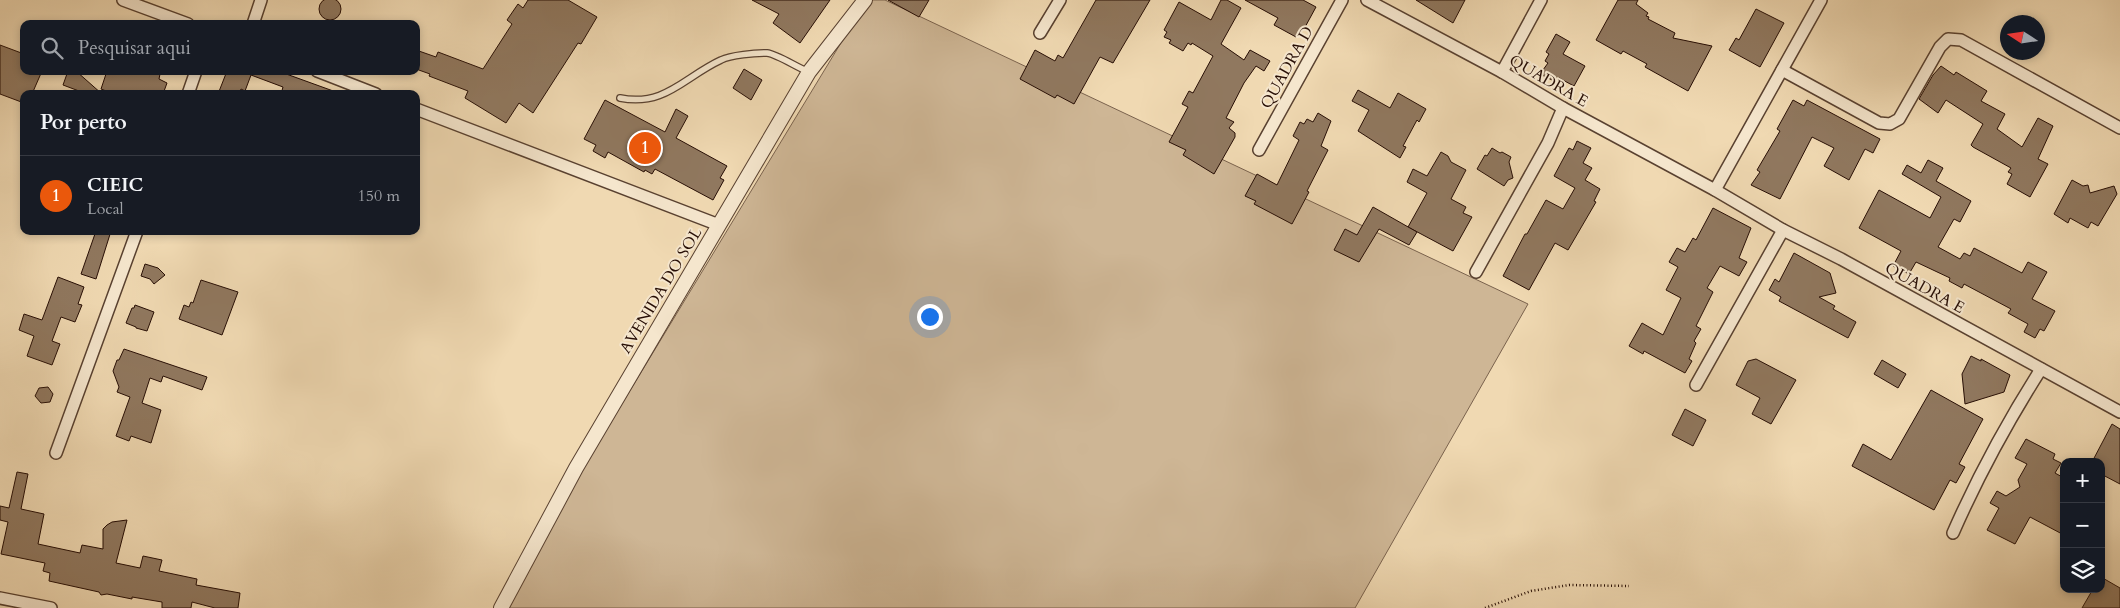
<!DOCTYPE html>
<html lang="pt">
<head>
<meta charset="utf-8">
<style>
  :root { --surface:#171b24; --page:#20242c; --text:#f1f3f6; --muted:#9ea1a6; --line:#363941; --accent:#ea580c }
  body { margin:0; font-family:Cardo,serif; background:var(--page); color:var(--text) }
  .controls { position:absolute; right:15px; bottom:15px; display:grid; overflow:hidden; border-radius:10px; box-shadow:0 2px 8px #0003 }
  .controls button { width:45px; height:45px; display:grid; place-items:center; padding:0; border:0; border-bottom:1px solid var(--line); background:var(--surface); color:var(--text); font:25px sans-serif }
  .compass { position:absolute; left:2000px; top:15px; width:45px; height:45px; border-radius:50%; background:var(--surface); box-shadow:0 2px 8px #0003; rotate:282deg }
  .you { position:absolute; left:929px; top:316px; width:18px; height:18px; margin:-12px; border:4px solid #fff; border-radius:50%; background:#1a73e8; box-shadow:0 0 0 8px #1a73e833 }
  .badge { display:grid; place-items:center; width:32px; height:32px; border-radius:50%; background:var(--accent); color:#fff; font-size:16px; font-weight:700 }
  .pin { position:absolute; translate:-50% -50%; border:2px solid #fff; box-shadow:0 1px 5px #0006 }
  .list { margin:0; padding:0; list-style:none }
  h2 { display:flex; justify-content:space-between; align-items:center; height:65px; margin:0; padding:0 20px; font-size:21px }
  h2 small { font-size:16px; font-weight:400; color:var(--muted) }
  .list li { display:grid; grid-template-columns:32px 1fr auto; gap:15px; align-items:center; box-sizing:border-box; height:80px; padding:0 20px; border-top:1px solid var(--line) }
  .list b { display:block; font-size:19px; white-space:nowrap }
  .list p { margin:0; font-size:16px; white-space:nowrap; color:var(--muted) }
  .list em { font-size:16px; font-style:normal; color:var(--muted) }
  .icon { flex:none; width:28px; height:28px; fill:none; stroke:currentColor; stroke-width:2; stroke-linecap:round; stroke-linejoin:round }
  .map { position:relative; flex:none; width:2120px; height:608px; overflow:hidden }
  .search { position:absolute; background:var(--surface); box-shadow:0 2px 8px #0003; left:20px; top:20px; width:400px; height:55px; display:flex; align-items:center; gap:12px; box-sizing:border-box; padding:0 18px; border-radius:10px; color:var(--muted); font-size:19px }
  .panel { position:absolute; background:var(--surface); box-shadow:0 2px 8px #0003; left:20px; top:90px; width:400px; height:145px; border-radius:10px }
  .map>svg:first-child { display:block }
  .green { fill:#ceb695; stroke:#7a624d }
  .building { fill:#90785f; stroke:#270e05 }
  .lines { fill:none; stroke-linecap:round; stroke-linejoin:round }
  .service-casing { stroke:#594130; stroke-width:8 }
  .minor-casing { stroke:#594130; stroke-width:14 }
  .tertiary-casing { stroke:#594130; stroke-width:16 }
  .path { stroke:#270e05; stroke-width:2.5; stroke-dasharray:1 2.5; stroke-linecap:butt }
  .service { stroke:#f5e6cd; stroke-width:5.5 }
  .minor { stroke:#f5e6cd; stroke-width:11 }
  .tertiary { stroke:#f5e6cd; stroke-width:14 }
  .labels { text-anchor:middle; stroke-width:4; stroke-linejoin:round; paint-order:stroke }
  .street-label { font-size:16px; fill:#270e05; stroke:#f5e6cd }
</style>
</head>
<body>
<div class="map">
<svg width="2120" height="608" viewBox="0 0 2120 608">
  <rect width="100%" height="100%" fill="#f0d9b2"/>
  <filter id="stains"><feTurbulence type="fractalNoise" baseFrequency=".004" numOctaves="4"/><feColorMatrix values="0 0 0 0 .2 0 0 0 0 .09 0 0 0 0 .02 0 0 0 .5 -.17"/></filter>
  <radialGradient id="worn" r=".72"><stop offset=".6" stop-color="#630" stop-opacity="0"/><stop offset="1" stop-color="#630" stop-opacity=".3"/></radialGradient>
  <polygon class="green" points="867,0 885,0 1528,304 1355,608 498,608"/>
  <g class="building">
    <circle cx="330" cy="9" r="11"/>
    <polygon points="528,0 568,0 597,17 581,44 578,43 533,113 519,103 506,123 465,98 468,91 429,76 430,74 416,69 416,50 436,57 438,52 483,69 512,24 507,20 518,4 523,8"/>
    <polygon points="752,0 830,0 800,43 773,23 779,14"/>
    <polygon points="888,0 929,0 919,17"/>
    <polygon points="1096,0 1150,0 1113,63 1100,57 1074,104 1057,95 1055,98 1020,79 1035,50 1055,61 1058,55 1063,58"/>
    <polygon points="1221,0 1227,0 1241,8 1221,44 1244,60 1250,50 1270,61 1264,71 1256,66 1244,83 1226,118 1234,122 1229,128 1235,133 1235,137 1214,174 1183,155 1186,150 1169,142 1188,107 1182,104 1189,91 1193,93 1213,56 1192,43 1191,45 1188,43 1183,51 1169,43 1171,40 1164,37 1167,32 1164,30 1179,2 1211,20"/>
    <polygon points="1245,0 1303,0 1316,7 1304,29 1301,28 1296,37 1274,25 1278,18"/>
    <polygon points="1416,0 1465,0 1453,23"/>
    <polygon points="1618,0 1638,0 1636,4 1648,13 1646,16 1649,17 1648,19 1675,33 1673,38 1712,46 1688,91 1645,67 1647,64 1623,51 1621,54 1596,40"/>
    <polygon points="1756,9 1784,23 1760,67 1729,50 1736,38 1739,40"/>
    <polygon points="1556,34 1570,42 1563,54 1585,66 1574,86 1559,78 1556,82 1540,74 1548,63 1545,61 1549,54 1546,52"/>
    <polygon points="0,45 24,54 24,71 42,71 32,94 24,94 24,103 0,94"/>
    <polygon points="1941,66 1954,75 1956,72 1987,91 1981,101 2005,114 1997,129 2022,147 2038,118 2053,126 2038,159 2048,164 2030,197 2007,184 2012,174 2008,172 2011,168 1973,147 1971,145 1983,124 1946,100 1938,113 1919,99 1933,75"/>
    <polygon points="744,69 762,80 751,100 733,88"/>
    <polygon points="68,71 76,71 102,94 87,94 63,85"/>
    <polygon points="107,71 152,71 160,74 159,79 167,83 163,94 114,94 101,89"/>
    <polygon points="227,71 278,71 336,92 336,94 281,94 283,87 251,75 245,91 241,89 239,94 218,94"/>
    <polygon points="1358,90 1390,108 1398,93 1426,109 1419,122 1417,120 1403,146 1406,147 1400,158 1358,131 1369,110 1352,101"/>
    <polygon points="605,100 665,132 676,109 688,116 676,138 727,166 720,178 724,180 713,200 655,169 652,174 645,170 644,172 608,152 605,158 593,151 596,145 584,139"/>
    <polygon points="1793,100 1804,106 1807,100 1880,139 1873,153 1865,149 1849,180 1824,166 1834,148 1812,137 1780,199 1751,185 1760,172 1757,170 1780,131 1777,129"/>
    <polygon points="1318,113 1331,121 1321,146 1328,150 1307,191 1309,192 1292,224 1254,204 1256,201 1245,196 1257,174 1277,185 1299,140 1293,136 1300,122 1304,124 1307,119 1313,122"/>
    <polygon points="1577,141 1591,148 1583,163 1592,168 1585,180 1600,189 1594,201 1596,202 1568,250 1555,243 1529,290 1503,276 1525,234 1527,234 1546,200 1563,209 1575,188 1554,176 1569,148 1573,150"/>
    <polygon points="1492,148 1500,153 1502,152 1511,157 1509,162 1513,178 1508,180 1504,186 1477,169 1485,155 1487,156"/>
    <polygon points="1441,152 1448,156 1451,162 1466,170 1451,199 1466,207 1463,213 1472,217 1453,251 1408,227 1427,193 1407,182 1413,169 1427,176"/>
    <polygon points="1928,160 1943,168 1936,181 1971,201 1960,222 1954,219 1938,247 1960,259 1964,253 1970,256 1974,248 2022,273 2028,262 2047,272 2032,299 2055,311 2044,331 2040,329 2035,338 2024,332 2028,324 2008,313 2011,309 1964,284 1962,288 1949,281 1950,278 1916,262 1909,274 1893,266 1901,251 1859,228 1879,190 1930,218 1941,197 1902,174 1907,165 1921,173"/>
    <polygon points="2072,180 2083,186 2088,185 2090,193 2114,186 2117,194 2098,226 2091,222 2088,228 2070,218 2068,223 2054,214"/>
    <polygon points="1373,207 1417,232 1409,245 1379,229 1359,262 1334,250 1345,229 1357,235"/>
    <polygon points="1713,208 1751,228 1739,258 1747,262 1739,276 1720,266 1707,288 1713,292 1696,326 1701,329 1694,341 1696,343 1689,359 1692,361 1685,373 1644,351 1643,354 1629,346 1642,323 1663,335 1681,298 1666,290 1678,267 1669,262 1677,248 1685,252 1693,238 1696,240"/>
    <polygon points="96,231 111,231 96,279 81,274"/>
    <polygon points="1794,253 1830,273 1836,293 1819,297 1835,306 1833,309 1856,322 1848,338 1779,301 1781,297 1769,290 1775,279 1779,282"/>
    <polygon points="145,264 158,268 165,275 154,284 150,279 141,276"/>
    <polygon points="58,277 84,287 78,304 82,305 75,322 61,317 52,341 60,344 52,365 27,356 34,336 19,330 24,314 42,320"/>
    <polygon points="201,280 238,292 222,335 179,319 184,305 189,307 191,302 193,303"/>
    <polygon points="135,305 154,312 147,331 136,328 136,327 126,323 132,308 134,308"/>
    <polygon points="124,349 207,377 202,390 163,376 161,382 150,378 142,403 161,410 151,443 131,436 129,441 116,436 130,397 117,392 119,387 113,371 117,360 119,360"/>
    <polygon points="1971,356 1981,361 1981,359 2010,375 2004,392 1965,404 1962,374"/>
    <polygon points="1756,359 1796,380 1771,424 1752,414 1760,398 1736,385 1748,361"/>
    <polygon points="1882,360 1906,374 1898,388 1874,374"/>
    <polygon points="48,387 53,394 50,402 41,403 35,396 39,388"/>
    <polygon points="1931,390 1983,419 1959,464 1965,467 1956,483 1950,480 1934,510 1852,466 1863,444 1891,460"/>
    <polygon points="1685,409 1706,420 1693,446 1672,435"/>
    <polygon points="2112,424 2120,429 2120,484 2101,474 2101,462 2092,462"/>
    <polygon points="2026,439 2055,454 2053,459 2061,463 2055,473 2064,478 2064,535 2030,517 2015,544 1987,530 1999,508 1990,503 1997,491 2006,496 2020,487 2018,480 2027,464 2015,458"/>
    <polygon points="17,472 28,474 21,509 44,514 38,544 80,553 82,545 103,549 103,529 107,525 112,522 127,520 116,563 140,568 143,556 162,560 159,571 197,579 196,585 240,593 238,608 215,608 192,602 191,608 162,608 162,602 132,597 132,599 107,594 101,595 99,592 49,581 50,573 43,571 45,563 1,554 8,522 0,520 0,506 9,508"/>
    <polygon points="2101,577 2120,588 2120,608 2082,608 2093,589 2101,589"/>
  </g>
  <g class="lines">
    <defs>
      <path id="service" d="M 620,98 C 665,107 684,77 721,60 C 731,55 755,53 767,53 C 777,54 798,68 809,72"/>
      <g id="minor">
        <polyline points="123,0 188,24"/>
        <polyline points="1367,0 1502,72 1563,108 1715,190 1783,230 1841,259 2120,412"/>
        <polyline points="253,24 261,0"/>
        <polyline points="1040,33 1060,0"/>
        <polyline points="1782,70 1879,123 1890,124 1899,119 1940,47 1948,39 1961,40 2120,128"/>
        <polyline points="317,71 376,94"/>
        <polyline points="1502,72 1541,0"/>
        <polyline points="188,94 196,71"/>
        <polyline points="416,109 719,225"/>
        <polyline points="1259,150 1342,0"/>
        <polyline points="1715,190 1821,0"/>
        <polyline points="1476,272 1548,143 1563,108"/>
        <polyline points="1696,385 1783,230"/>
        <polyline points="56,453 137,231"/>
        <path d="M 1953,533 C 1978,476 2008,421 2041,369"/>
        <polyline points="0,598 51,608"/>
      </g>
      <polyline id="tertiary" points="501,608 576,468 809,72 865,0"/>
    </defs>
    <use href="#service" class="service-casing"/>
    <use href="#minor" class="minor-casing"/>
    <use href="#tertiary" class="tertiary-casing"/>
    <polyline class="path" points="1485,608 1531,591 1569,585 1629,586"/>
    <use href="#service" class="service"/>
    <use href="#minor" class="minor"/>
    <use href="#tertiary" class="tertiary"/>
  </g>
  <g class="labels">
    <g class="street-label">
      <text transform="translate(1286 67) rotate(-61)" y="6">QUADRA D</text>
      <text transform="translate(1549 80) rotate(30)" y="6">QUADRA E</text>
      <text transform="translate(1925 287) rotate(29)" y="6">QUADRA E</text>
      <text transform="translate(660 290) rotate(-59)" y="6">AVENIDA DO SOL</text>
    </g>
  </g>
  <rect width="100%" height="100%" filter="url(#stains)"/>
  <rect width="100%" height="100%" fill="url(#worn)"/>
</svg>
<div class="controls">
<button>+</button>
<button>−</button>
<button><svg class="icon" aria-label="layers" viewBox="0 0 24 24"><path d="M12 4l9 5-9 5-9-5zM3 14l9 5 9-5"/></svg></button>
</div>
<svg class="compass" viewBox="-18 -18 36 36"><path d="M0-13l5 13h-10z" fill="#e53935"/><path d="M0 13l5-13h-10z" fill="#9ea1a6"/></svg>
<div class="you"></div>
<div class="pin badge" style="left:645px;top:148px">1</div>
<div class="search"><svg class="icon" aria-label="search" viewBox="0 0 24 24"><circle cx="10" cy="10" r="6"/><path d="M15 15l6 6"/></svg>Pesquisar aqui</div>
<section class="panel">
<h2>Por perto<small></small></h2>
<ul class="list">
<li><span class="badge">1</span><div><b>CIEIC</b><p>Local</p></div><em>150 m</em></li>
</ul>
</section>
</div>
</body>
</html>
